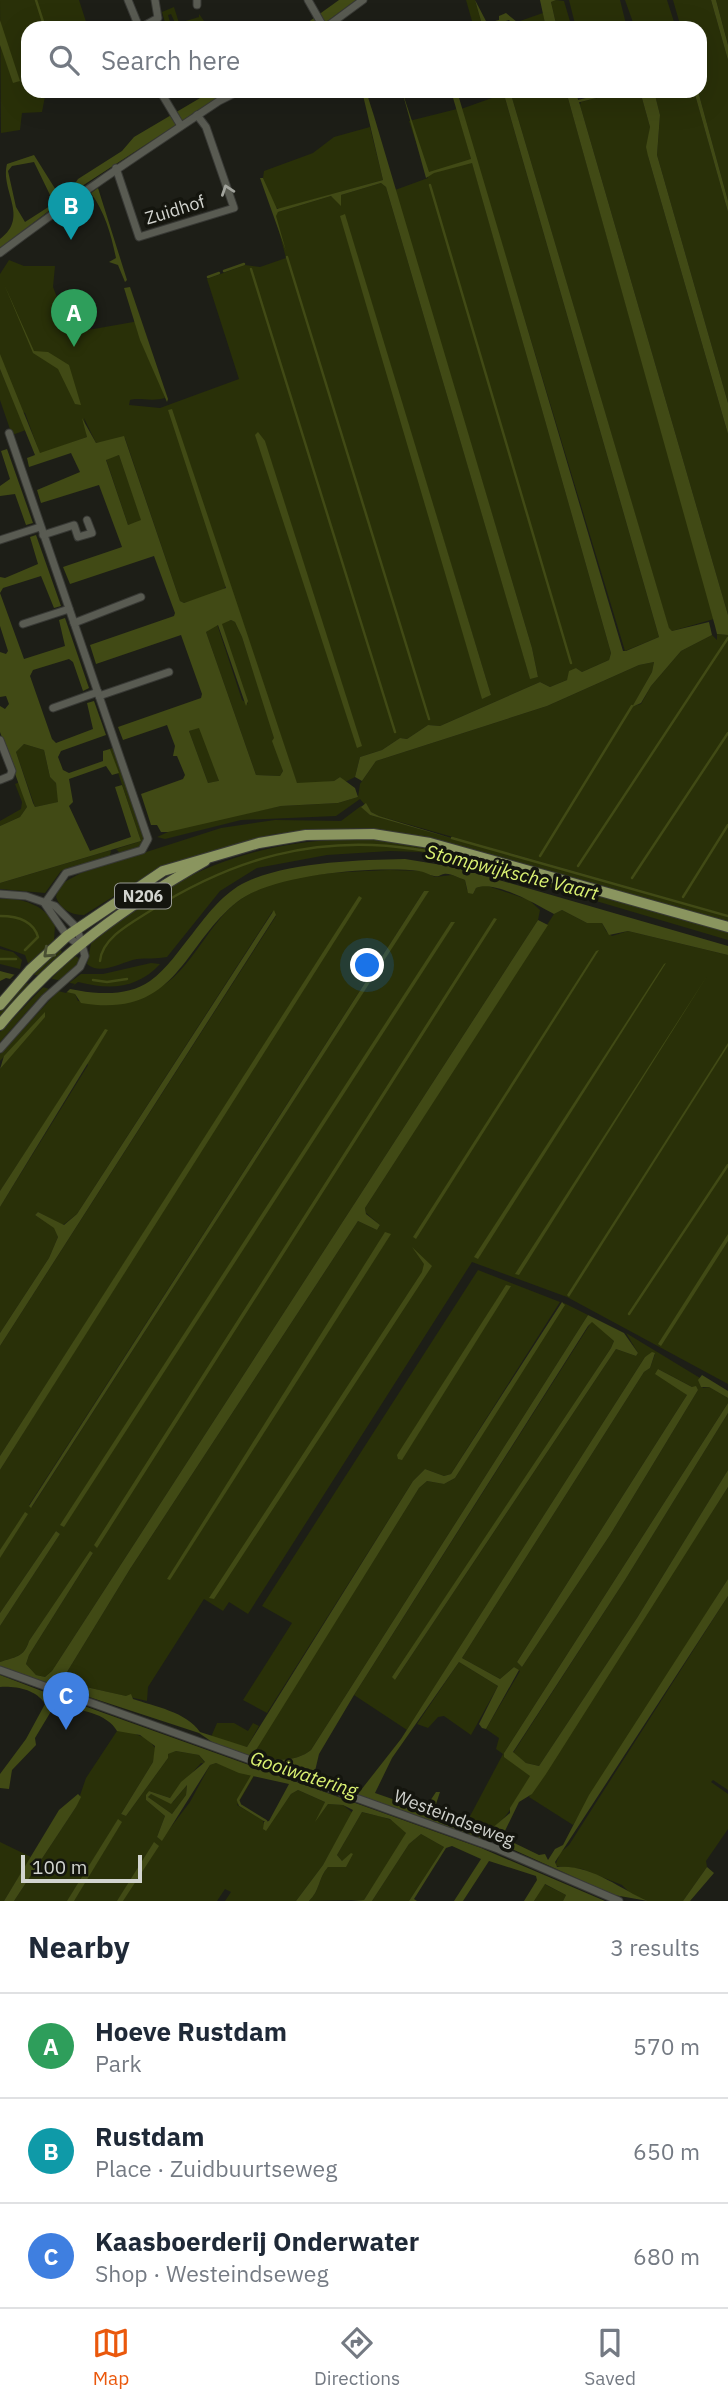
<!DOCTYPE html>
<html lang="en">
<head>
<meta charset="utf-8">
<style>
  :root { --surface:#fff; --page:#f6f6f7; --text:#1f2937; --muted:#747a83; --line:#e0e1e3; --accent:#ea580c }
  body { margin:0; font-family:"IBM Plex Sans",sans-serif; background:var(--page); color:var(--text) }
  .scale { position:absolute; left:21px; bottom:18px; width:121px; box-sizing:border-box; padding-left:7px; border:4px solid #d2d4cf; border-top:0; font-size:19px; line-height:24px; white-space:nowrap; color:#d2d4cf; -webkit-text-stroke:5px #14150e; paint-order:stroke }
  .you { position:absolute; left:368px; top:966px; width:24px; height:24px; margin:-18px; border:5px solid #fff; border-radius:50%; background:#1a73e8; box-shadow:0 0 0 10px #1a73e833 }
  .badge { display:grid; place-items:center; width:46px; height:46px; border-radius:50%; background:var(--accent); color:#fff; font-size:23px; font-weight:700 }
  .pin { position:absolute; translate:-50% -58px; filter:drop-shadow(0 2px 4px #0008) }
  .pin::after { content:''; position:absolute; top:37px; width:24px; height:21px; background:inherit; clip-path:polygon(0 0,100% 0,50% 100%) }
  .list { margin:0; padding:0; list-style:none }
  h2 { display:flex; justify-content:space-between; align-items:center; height:91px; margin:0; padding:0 28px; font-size:30px }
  h2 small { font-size:23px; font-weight:400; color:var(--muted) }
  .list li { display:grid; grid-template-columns:46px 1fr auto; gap:21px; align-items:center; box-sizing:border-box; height:105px; padding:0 28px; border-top:2px solid var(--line) }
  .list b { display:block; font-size:26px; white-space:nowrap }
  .list p { margin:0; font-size:23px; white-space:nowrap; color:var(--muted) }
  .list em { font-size:23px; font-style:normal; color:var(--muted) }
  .icon { flex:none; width:38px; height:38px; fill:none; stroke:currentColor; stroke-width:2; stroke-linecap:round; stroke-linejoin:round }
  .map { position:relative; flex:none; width:728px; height:1901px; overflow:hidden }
  .search { position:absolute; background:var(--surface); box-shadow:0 7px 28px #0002; left:21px; right:21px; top:21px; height:77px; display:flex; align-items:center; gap:18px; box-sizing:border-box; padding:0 24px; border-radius:21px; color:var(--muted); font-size:26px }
  .sheet { height:406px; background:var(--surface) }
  nav { display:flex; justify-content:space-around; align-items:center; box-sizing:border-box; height:98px; border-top:2px solid var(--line); background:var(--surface); font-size:19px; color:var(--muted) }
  nav a { display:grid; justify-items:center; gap:4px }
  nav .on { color:var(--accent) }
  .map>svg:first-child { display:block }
  .green { fill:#293008; fill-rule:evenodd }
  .water { fill:#414a15; fill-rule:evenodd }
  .pier { fill:#1d1e17 }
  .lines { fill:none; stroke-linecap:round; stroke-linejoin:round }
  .stream { stroke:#414a15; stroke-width:2.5 }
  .street-casing { stroke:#383935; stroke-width:9 }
  .primary-casing { stroke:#383935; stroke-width:12 }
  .street { stroke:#595b52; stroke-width:7 }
  .primary { stroke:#8a955f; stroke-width:10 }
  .oneway { stroke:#a2a49d }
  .oneway2 { stroke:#494f32 }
  .labels { text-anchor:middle; stroke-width:7; stroke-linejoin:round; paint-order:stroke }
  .shield { fill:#14150e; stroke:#999b95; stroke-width:2 }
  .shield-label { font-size:16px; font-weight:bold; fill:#d2d4cf }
  .street-label { font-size:18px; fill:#d2d4cf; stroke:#14150e }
  .water-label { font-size:19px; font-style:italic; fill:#dbf272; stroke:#14150e }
</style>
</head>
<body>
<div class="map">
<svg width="728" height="1901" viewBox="0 0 728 1901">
  <rect width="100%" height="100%" fill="#1d1e17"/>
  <g class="green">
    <polygon points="0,0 79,0 88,28 28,28 28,91 46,91 42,112 22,113 20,130 1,133"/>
    <polygon points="466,0 475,0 483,28 474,28"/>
    <polygon points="556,0 564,1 572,28 557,28 551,2"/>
    <polygon points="569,0 620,0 627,28 576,28"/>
    <polygon points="625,0 667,0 676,28 635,28"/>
    <polygon points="673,0 711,0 728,60 728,201 698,91 700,28 681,28"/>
    <polygon points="716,0 728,0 728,45"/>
    <polygon points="174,7 179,23 199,17 199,14 204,21 177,27 171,14 168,15 171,25 166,26 162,12"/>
    <polygon points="543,13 546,28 517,28 517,22"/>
    <polygon points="491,91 503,91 659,637 625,651 461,109 492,98"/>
    <polygon points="510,91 566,91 714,619 672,631 669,629"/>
    <polygon points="625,91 640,91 650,127 648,156 728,434 728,615 580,105 581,102"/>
    <polygon points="654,91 694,91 728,212 728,403 657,155 660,115"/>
    <path d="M 457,109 L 611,653 L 609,660 L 582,672 L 576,668 L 567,680 L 550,687 L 540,682 L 440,726 L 428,725 L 407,739 L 400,738 L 382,750 L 360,757 L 355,777 L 345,782 L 340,777 L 334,781 L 300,785 L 297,784 L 231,588 L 226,585 L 223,591 L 184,603 L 180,601 L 125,438 L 96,443 L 84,418 L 87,437 L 40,454 L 25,413 L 17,409 L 0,361 L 0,274 L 9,260 L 24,266 L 55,266 L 53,287 L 71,333 L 139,321 L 165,398 C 152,402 138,397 130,400 L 129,405 L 160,408 L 239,379 L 207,279 L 245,265 L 260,267 L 286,258 L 275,216 L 278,212 L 331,196 L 341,204 L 341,195 L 381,183 L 386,187 L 530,678 L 538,677 L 532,648 L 395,190 L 428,178 L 409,121 ZM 344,215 L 491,695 L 483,698 L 341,217 Z"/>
    <polygon points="370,127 383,180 279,209 275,207 263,178 264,171 313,153 334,137"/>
    <polygon points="0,369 26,430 12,435 0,400"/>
    <polygon points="119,455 142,521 128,525 106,459"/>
    <polygon points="231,620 235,622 242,637 275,738 273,741 283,771 280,776 256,775 206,632 217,624 242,700 248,704 221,623"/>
    <polygon points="717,634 728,635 728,915 379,816 371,812 360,799 336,816 241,820 165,839 157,837 177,828 281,806 338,803 358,797 360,784 376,761 547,706 639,665 654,662 652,672 633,706 641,704 651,686 681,651 712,635 717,640"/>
    <polygon points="200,727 219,781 208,783 189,731"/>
    <polygon points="24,744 44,750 50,777 56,783 59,802 35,807 16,752"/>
    <polygon points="114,747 145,839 142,847 120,853 116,849 141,841 110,749"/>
    <polygon points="20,782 27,807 20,817 0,826 0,821 21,809 22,802 15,784"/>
    <path d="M 361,806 L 370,815 L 728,916 L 728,923 L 430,838 L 360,828 L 274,834 L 188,858 L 149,874 L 84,915 C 71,915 60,909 56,897 L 59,885 L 81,873 L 221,828 L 275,820 L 341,821 Z"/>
    <path d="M 365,838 L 426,847 L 728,931 L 728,940 L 491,870 L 421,852 L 390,851 L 327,855 L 257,868 L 220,891 L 167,957 C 157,959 147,958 137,959 C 121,962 101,976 87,964 L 92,939 C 183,869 249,841 365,838 Z"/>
    <polygon points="111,850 110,856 61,871 45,893 0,889 0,883"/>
    <path d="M 390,870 L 422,871 L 435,877 L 452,875 L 465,880 L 467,890 L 473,894 L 476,888 L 485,885 L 529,900 L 540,910 L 538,920 L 52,1671 L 45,1677 L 36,1675 L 26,1664 L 29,1655 L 93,1553 L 90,1552 L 29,1641 C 24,1658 14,1657 0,1662 L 0,1626 L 60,1534 L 56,1531 L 0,1613 L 0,1470 L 360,897 L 0,1456 L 0,1346 L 276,916 L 272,912 L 77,1214 L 63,1225 L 38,1212 L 35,1215 L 55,1228 L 58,1237 L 49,1258 L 0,1333 L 0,1207 L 88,1065 L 85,1061 L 0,1191 L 0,1069 L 45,1013 L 0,1061 L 0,1054 L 59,990 L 75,994 L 78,1001 C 97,999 135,999 152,992 C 196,971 207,917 249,894 C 288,872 346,872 390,870 ZM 424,891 L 428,892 L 32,1507 L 29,1505 Z"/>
    <path d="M 0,899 C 21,897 45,905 55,925 L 54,941 L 29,966 L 25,955 L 0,946 Z"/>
    <polygon points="562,910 587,923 602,923 606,931 612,936 628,931 728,955 728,1384 567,1297 472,1262 248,1614 229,1602 223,1611 204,1599 148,1687 147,1701 86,1687 67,1672 130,1569 358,1221 377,1230 380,1225 366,1213 365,1208 554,914"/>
    <polygon points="58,947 62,952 0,1017 0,1008"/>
    <polygon points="0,949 13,952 22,960 20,969 0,964"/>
    <polygon points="74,955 80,959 78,964 40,997 0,1042 0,1032"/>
    <path d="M 151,963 L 160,964 C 137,989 110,990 78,982 L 72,987 L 65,986 L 81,974 L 103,974 Z"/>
    <polygon points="478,1270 560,1302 451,1474 444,1476 425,1469 413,1481 267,1713 243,1700 292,1623 262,1606"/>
    <path d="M 564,1303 L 588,1315 L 311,1750 C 296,1762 269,1764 255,1750 L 419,1488 L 427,1481 L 444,1484 L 455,1478 Z"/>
    <path d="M 592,1321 L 614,1341 L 611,1348 L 393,1677 L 395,1680 L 616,1349 L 636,1356 L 638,1353 L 626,1333 L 700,1378 L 703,1388 L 709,1387 L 728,1398 L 728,1403 L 504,1753 L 531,1776 C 517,1796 511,1816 491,1829 L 472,1823 L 469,1818 L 503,1754 L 496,1749 L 499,1738 L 486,1729 L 520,1671 L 514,1667 L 500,1679 L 462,1658 L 644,1372 L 650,1368 L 655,1354 L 645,1357 L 407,1730 L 354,1695 ZM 658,1369 L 698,1390 L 610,1535 L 522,1667 L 517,1662 L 687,1395 Z"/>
    <polygon points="728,1413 728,1470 637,1618 539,1766 526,1763 513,1753 625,1580"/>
    <polygon points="728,1487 728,1579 573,1825 529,1797"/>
    <polygon points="728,1596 728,1790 713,1780 711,1782 728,1794 728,1829 706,1861 707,1867 683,1901 648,1901 631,1894 622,1885 582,1869 555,1866 560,1853 569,1845"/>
    <polygon points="459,1662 498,1686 471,1735 444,1716 438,1717 428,1728 417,1724"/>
    <polygon points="217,1723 234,1723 248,1731 253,1723 259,1726 247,1747 211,1737"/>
    <polygon points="125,1730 148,1739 156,1749 153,1762 121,1814 126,1816 168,1758 167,1754 176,1751 199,1755 206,1764 201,1763 170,1798 149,1791 146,1800 165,1816 157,1837 161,1840 190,1802 210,1765 216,1763 254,1776 237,1805 263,1820 265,1831 291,1794 298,1790 325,1802 318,1817 328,1804 343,1805 353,1813 323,1865 296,1901 225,1901 231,1892 225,1889 217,1901 14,1901 76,1807 86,1778 117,1731"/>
    <polygon points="187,1785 186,1795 172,1814 148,1797 151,1794 173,1802"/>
    <path d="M 362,1812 C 379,1817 397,1817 406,1833 L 402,1842 L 364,1900 L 309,1901 C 320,1891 318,1878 328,1867 L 346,1866 L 337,1855 Z"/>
    <polygon points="421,1834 444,1847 409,1901 372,1901 409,1844"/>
    <polygon points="0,1842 31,1857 4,1901 0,1901"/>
    <polygon points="544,1884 566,1895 563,1901 534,1901"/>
  </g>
  <g class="water">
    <polygon points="339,0 356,0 318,28 300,28"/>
    <polygon points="475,0 487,23 499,20 499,16 506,13 517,22 517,28 509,20 483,28"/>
    <polygon points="540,0 556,0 551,2 557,28 546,28"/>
    <polygon points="711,0 716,0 728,45 728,60"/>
    <polygon points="0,20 20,81 13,83 0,45"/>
    <path d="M 212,91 L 228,91 L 79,188 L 0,248 L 0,239 C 30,217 0,191 7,164 L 34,155 L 59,195 C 69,191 73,187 78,179 L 122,151 L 134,137 ZM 34,162 L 51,197 L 50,206 L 25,222 L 16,207 L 8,171 L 12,166 Z"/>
    <polygon points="362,91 366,91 374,116 532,648 538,677 530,679 386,187 381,183 341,195 341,206 331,196 278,212 276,216 286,251 260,178 263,178 277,209 383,180"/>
    <polygon points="402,91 429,172 471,159 451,91 457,91 623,651 626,651 659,637 503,91 510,91 669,628 672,631 709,622 712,635 681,651 651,686 641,703 632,707 652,672 654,662 639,665 547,706 376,761 362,781 355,777 360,757 382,750 400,738 407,739 428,725 440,726 540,682 550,687 567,680 569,671 576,668 582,672 609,660 611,653 472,163 434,173 426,178"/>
    <polygon points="566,91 575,91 580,105 728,615 728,635 717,634 715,626"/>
    <polygon points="640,91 654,91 660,115 657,155 728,403 728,434 648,156 646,147 650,127"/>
    <polygon points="694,91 698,91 728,201 728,212"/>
    <path d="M 98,188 L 127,280 L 125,282 L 118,265 L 109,262 L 116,258 C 111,234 105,213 91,193 Z"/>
    <polygon points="345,214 491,695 482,699 340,216"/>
    <polygon points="4,284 34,351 48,352 69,365 81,405 75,404 58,369 33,353"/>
    <polygon points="130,287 168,399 167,402 140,340 124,288"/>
    <path d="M 0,354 L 40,453 L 87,437 L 82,418 L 96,443 L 124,436 L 180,601 L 184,603 L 226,588 L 168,410 L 172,409 L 297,783 L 334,781 L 340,777 L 355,788 L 358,797 L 338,803 L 281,806 L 168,832 L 161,832 L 157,825 L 151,825 L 141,794 L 183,779 L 185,775 L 177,756 L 173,756 L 175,746 L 167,725 L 123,740 L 118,727 L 201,698 L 202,694 L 181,635 L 96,664 L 90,645 L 174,616 L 175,613 L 154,556 L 70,584 L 63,567 L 122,547 L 99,485 L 41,503 L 37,490 L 80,472 L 71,453 L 29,467 L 27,458 L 35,455 L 0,369 ZM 119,455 L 141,520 L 128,525 L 106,460 ZM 231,620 L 235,622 L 242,637 L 274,738 L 272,741 L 283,771 L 280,776 L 256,775 L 206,632 L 218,625 L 246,706 L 248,701 L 222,624 ZM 199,728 L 219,781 L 218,781 L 208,783 L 189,731 Z"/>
    <polygon points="258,432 265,441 362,746 357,748 255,435"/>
    <polygon points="7,449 33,523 26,525 15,494 0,496 0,486 10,479 1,451"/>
    <polygon points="36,535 61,606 54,608 41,576 3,588 0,593 0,577 5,578 38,564 30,537"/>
    <path d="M 0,593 L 24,659 L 65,646 L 59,620 L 65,618 L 89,688 L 83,691 L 73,662 L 69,659 L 33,670 L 30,676 L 52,739 L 56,743 L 93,729 L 87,703 L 94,701 L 106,735 L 61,751 L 58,757 L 63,770 L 69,773 L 103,761 L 103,751 L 110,749 L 119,773 L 112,775 L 106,766 L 69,779 L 73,802 L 69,806 L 90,851 L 131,837 L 115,787 L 122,785 L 141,841 L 0,883 L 0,826 L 20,817 L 27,807 L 0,732 L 0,706 L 5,709 L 9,704 L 6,696 L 0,697 L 0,652 L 6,654 L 8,651 L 0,626 ZM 24,744 L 44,750 L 50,777 L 56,783 L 58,802 L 35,807 L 33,803 L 16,752 Z"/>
    <polygon points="366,803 371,812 379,816 454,839 370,815 361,807"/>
    <path d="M 405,859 L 454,867 L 728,946 L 728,955 L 628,931 L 609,935 L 602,923 L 587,923 L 562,910 L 554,914 C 537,905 494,879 476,888 L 473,894 L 468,893 L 465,880 C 458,878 451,873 444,874 C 439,875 440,877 434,876 C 429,875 425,872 419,871 C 375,866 272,874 237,902 C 181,947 177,1019 81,1003 L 75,994 L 6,978 L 0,981 L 0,971 C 43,981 111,1009 150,981 C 167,969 179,950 193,933 C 207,915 224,892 246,882 C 289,862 358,860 405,859 Z"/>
    <polygon points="424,891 429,891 31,1508 29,1506"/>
    <polygon points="359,896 362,898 0,1470 0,1456"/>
    <polygon points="274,910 276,915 0,1346 0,1333 49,1258 58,1237 54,1228 35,1215 38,1212 64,1225 77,1214"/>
    <polygon points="494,918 497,919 465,969 97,1548 94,1545"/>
    <path d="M 538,920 L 548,925 L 365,1208 L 366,1214 L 380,1225 L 377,1230 L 358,1221 L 130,1569 L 67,1672 L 86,1687 L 126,1696 L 131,1694 L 133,1699 C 153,1706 187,1712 200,1732 L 247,1747 L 413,1481 L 425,1469 L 444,1476 L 451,1474 L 562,1302 L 565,1305 L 455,1478 L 444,1484 L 427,1481 L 419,1488 L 256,1750 C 269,1764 296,1762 311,1750 L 588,1315 L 624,1333 L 638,1353 L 636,1356 L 616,1349 L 395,1680 L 392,1677 L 611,1348 L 614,1341 L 592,1322 L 588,1326 L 354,1695 L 319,1754 L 315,1771 L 361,1790 L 401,1739 L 645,1357 L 652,1352 L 655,1353 L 650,1368 L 644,1372 L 462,1658 L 500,1679 L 514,1667 L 519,1670 L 486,1729 L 482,1728 L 479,1724 L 498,1686 L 459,1662 L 392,1758 L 375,1793 L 424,1810 L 436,1792 L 440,1792 L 433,1813 L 461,1824 L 469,1818 L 472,1823 L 491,1829 L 510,1813 L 510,1808 L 530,1776 L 504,1757 L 504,1753 L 728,1403 L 728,1413 L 625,1580 L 513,1752 L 526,1763 L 539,1766 L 637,1618 L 728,1470 L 728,1487 L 546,1774 L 532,1794 L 519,1802 L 502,1837 L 539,1855 L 545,1854 L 548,1860 L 555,1849 L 563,1845 L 589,1795 L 728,1579 L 728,1596 L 555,1862 L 557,1867 C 592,1864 619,1889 648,1901 L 614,1895 L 494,1841 L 479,1839 L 215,1744 L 199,1733 L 80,1694 L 62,1691 L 59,1697 L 481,1848 L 605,1901 L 563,1901 L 566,1895 L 545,1884 L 534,1901 L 524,1901 L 537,1880 L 536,1876 L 489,1861 L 463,1901 L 454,1901 L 481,1859 L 452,1846 L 446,1848 L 414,1899 L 417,1901 L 409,1901 L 444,1847 L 421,1834 L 409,1844 L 372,1901 L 351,1901 L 364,1900 L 406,1833 L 390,1819 L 362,1812 L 337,1855 L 342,1861 L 351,1853 L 353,1854 L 346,1867 L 328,1867 C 318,1878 320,1891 309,1901 L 296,1901 L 323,1865 L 353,1810 L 343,1805 L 328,1804 L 315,1822 L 325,1802 L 298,1790 L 291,1794 L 266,1831 L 263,1829 L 264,1822 L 269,1821 L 289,1784 L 239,1773 L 216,1763 L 210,1765 L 162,1841 L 157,1837 L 165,1816 L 146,1800 L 146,1795 L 149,1791 L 170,1798 L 181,1782 L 205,1762 L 199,1755 L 176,1751 L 168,1754 L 168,1758 L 126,1816 L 121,1814 L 153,1762 L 155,1746 L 140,1735 L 117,1731 C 107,1712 73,1707 53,1708 L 35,1738 L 36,1745 L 12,1770 L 9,1789 L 0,1788 L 0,1774 L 26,1739 L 45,1704 C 36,1689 15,1686 0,1687 L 0,1675 L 55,1696 L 58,1689 L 0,1666 L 0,1662 C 14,1657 24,1658 29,1641 L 90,1551 L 93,1553 L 29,1655 L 26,1664 L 36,1675 L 45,1677 L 52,1671 ZM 187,1785 L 186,1795 L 172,1814 L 148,1797 L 151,1794 L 171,1804 Z"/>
    <polygon points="451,922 455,922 64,1527 60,1525"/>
    <polygon points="599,950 416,1239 413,1237 596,951"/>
    <polygon points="666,963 478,1259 474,1257 664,964"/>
    <polygon points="707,976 519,1275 515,1274"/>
    <polygon points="45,1012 45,1017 0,1069 4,1056"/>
    <polygon points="105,1029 108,1030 0,1207 0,1191"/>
    <polygon points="728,1043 728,1046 569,1297 567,1295"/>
    <polygon points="385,1232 391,1234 170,1580 167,1579"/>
    <polygon points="728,1234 728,1241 661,1346 658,1344"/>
    <polygon points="412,1247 432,1266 214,1599 209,1598 422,1272 424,1264"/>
    <polygon points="506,1285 511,1286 402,1460 398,1459 397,1455"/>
    <polygon points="658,1369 692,1387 696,1386 698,1390 610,1535 522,1667 517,1662 687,1395 655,1374"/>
    <polygon points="702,1375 728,1391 728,1398 709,1387 701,1387 698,1380"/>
    <polygon points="25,1512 28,1514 0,1558 0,1550"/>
    <polygon points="56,1531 60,1534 0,1626 0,1613"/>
    <polygon points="78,1794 81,1797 76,1807 14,1901 4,1901 59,1810"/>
    <polygon points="118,1819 122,1822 74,1901 67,1901"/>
    <polygon points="154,1842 159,1846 123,1901 117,1901"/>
    <polygon points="707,1867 714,1873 690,1901 683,1901"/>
  </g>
  <polygon class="pier" points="18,971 75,984 66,993 10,979"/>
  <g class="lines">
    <g class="stream">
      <polyline points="36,0 45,28"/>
      <polyline points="579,101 619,91"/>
      <polyline points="430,185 571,663"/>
      <polyline points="287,257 429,719"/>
      <polyline points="251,269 395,732"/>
      <polyline points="224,271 244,264"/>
      <polyline points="208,277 219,273"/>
      <polyline points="452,838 728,916"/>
      <polyline points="540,856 632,706"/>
      <polyline points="578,866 728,638"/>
      <polyline points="632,878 728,733"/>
      <polyline points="683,897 728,825"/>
      <path d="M 0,916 C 16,916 33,920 38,937 L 25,950"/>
      <polyline points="0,959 16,959"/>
      <path d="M 100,961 C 102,938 131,923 150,911 C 232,859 316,834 414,849 C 453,854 491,868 528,878"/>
      <polyline points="93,980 107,982 127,979"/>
      <polyline points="629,1314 728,1165"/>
      <polyline points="252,1776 238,1800 240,1805 266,1821"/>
    </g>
    <defs>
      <g id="street">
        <polyline points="128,0 139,27"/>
        <polyline points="197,0 197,5"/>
        <polyline points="308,0 324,28"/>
        <polyline points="140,28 158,18 155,0"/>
        <polyline points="325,28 363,0"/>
        <polyline points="160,91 181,126"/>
        <polyline points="116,168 139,237 234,208 206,127 197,115"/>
        <path d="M 0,253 C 71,199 144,151 219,101 L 239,91"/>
        <polyline points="9,433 148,839 142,850 66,873 45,903"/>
        <polyline points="43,535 74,525 78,537 92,533 87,520"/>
        <polyline points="0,540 40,527"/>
        <polyline points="74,623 141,597"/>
        <polyline points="23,624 69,609"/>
        <polyline points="99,696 169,672"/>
        <polyline points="53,708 98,692"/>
        <polyline points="0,740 12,771 10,776 0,780"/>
        <polyline points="0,894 26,896 55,906 77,928 85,956 80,967 45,998 0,1049"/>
        <polyline points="45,904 67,936 79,945"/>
        <polyline points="0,1670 498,1849 619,1901"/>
      </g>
      <g id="primary">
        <polyline points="0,1005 30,970 67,936 163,871 259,843 306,835 373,834 430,843 728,927"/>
        <path d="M 0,1025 C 56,955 129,904 205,861"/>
      </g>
    </defs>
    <use href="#street" class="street-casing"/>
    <use href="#primary" class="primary-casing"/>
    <use href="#street" class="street"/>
    <use href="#primary" class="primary"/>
  </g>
  <defs><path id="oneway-chevron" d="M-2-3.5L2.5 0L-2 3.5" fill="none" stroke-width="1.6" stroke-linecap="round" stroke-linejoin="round" transform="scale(1.75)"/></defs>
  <use class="oneway" href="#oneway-chevron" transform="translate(227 190) rotate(-109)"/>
  <use class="oneway2" href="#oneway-chevron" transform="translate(48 953) rotate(137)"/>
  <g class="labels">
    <rect class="shield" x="115" y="883.5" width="56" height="25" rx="5"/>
    <g class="shield-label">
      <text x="143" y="902">N206</text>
    </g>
    <g class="street-label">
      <text transform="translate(175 210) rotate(-17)" y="6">Zuidhof</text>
      <text transform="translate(454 1818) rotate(21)" y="6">Westeindseweg</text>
    </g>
    <g class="water-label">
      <text transform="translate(512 872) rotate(14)" y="7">Stompwijksche Vaart</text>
      <text transform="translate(304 1774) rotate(18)" y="7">Gooiwatering</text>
    </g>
  </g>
</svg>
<div class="scale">100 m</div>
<div class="you"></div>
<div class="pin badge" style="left:74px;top:347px;background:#2e9e5b">A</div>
<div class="pin badge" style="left:71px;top:240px;background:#0f9aa8">B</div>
<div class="pin badge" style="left:66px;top:1730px;background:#3f7fe0">C</div>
<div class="search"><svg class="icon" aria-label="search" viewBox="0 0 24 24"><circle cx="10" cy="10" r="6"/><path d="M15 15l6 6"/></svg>Search here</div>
</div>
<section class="sheet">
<h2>Nearby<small>3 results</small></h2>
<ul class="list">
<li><span class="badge" style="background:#2e9e5b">A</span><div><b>Hoeve Rustdam</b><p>Park</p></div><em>570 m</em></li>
<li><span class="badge" style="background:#0f9aa8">B</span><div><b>Rustdam</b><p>Place · Zuidbuurtseweg</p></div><em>650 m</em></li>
<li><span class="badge" style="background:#3f7fe0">C</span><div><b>Kaasboerderij Onderwater</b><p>Shop · Westeindseweg</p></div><em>680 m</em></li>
</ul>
</section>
<nav>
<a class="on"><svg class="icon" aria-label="map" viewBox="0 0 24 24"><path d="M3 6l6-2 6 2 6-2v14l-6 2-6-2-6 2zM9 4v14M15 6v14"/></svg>Map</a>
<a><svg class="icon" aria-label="directions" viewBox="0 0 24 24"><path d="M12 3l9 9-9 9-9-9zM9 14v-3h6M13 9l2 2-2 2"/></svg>Directions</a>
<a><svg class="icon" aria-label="saved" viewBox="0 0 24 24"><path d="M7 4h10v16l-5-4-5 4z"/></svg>Saved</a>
</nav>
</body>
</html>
